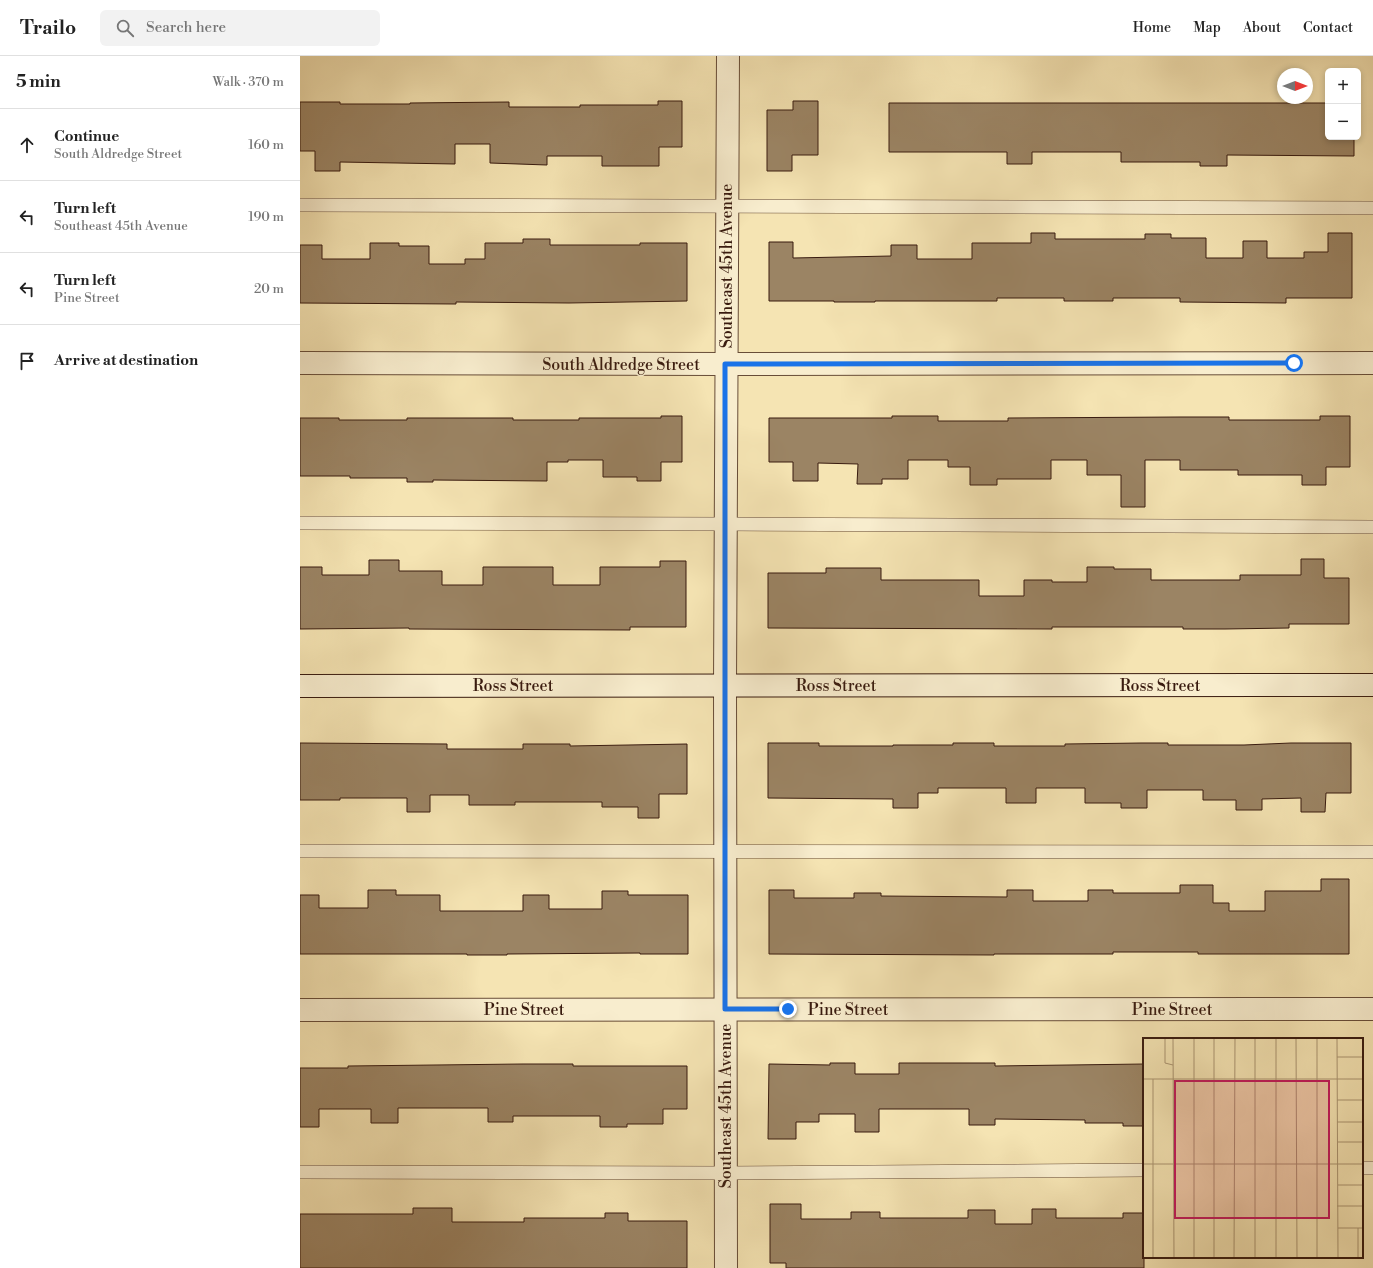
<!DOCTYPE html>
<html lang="en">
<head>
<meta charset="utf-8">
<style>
  :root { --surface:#fff; --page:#f2f2f2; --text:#222; --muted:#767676; --line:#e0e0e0 }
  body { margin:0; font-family:"Libre Bodoni",serif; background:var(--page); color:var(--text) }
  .controls { position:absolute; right:12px; top:12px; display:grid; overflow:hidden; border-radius:6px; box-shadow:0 2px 6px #0003 }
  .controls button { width:36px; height:36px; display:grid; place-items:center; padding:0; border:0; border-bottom:1px solid var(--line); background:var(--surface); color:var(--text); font:20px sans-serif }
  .compass { position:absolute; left:977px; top:12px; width:36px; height:36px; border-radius:50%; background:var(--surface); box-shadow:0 2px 6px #0003; rotate:90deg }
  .stop { position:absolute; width:12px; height:12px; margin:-9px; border:3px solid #1a73e8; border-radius:50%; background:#fff }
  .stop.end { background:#1a73e8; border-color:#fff; box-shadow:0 1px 4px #0008 }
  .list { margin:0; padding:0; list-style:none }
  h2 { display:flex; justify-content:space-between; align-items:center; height:52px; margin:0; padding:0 16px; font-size:17px }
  h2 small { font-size:13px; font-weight:400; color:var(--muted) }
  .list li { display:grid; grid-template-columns:26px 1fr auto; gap:12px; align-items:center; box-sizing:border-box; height:72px; padding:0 16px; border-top:1px solid var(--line) }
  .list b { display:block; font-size:15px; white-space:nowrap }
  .list p { margin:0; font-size:13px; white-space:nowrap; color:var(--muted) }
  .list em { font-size:13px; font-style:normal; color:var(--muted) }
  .icon { flex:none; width:22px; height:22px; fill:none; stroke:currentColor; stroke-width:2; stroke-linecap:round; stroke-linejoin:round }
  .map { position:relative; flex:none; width:1073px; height:1212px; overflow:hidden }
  header { display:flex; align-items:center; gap:24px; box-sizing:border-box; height:56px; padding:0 20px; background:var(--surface); border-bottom:1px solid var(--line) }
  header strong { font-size:19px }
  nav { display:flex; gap:22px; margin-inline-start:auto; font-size:14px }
  .search { width:280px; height:36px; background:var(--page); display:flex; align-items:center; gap:10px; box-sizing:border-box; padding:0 14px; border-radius:6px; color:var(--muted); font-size:15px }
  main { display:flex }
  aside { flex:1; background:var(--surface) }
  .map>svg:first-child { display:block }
  .building { fill:#9b8464; stroke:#391b0f }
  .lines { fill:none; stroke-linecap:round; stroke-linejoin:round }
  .lane-casing { stroke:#684d38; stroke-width:14 }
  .street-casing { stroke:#684d38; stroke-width:24 }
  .secondary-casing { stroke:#391b0f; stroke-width:24 }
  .lane { stroke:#f8edce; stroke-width:13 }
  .street { stroke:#f8edce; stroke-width:22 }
  .secondary { stroke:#f8edce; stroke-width:22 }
  .route { stroke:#1a73e8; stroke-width:5 }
  .labels { text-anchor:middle; stroke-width:3; stroke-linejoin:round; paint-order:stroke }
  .street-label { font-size:16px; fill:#391b0f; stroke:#f8edce }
  .inset-road { fill:none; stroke:#aa9471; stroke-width:1 }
  .view { fill:#c2185b; fill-opacity:0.15; stroke:#c2185b; stroke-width:2 }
  .inset-edge { fill:none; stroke:#391b0f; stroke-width:2 }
</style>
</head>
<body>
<header>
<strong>Trailo</strong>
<div class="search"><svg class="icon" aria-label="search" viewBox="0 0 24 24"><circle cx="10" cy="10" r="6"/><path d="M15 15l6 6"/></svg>Search here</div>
<nav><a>Home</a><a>Map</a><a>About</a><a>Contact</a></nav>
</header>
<main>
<aside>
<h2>5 min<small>Walk · 370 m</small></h2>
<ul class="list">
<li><svg class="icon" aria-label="ahead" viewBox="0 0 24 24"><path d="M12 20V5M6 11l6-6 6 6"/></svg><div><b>Continue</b><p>South Aldredge Street</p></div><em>160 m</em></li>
<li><svg class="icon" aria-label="left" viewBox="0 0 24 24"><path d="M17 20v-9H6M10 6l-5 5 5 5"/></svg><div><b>Turn left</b><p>Southeast 45th Avenue</p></div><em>190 m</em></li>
<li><svg class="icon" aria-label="left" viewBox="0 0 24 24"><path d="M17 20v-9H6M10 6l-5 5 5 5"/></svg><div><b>Turn left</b><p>Pine Street</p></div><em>20 m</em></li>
<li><svg class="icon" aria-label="arrive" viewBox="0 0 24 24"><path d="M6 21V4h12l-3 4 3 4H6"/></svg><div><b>Arrive at destination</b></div></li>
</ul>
</aside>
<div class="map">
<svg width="1073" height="1212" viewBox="0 0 1073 1212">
  <rect width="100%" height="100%" fill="#f5e4b3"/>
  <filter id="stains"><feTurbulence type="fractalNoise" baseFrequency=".005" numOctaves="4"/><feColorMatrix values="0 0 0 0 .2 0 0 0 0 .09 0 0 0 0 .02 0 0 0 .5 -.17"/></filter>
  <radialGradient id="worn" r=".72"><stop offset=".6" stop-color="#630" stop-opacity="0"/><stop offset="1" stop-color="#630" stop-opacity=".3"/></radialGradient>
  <g class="building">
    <polygon points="358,45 382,45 382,91 359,91 359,110 302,110 302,100 247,100 247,109 190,107 190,88 155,88 155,108 40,106 40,115 15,115 15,95 0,95 0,46 40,46 40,48 110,48 110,47 209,46 209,51 280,51 280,49 358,49"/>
    <polygon points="493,45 518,45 518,99 492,99 492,115 467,115 467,54 493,54"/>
    <polygon points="589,47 1028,47 1028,81 1054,81 1054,100 927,99 927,110 900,110 900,106 821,106 821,96 732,96 732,108 707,108 707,96 589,96"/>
    <polygon points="731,177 755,177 755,183 845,183 845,178 871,178 871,182 906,182 906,202 943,202 943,185 967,185 967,202 1004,202 1004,196 1028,196 1028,177 1052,177 1052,242 986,242 986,247 880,246 880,242 813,242 813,245 764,245 764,242 697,242 697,245 575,245 575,246 534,246 534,245 469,245 469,186 493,186 493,202 591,200 591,189 617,189 617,203 672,203 672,187 731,187"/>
    <polygon points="223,183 250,183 250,189 340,189 340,187 387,187 387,245 269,247 156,246 156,248 0,247 0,189 22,189 22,203 70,203 70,187 99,187 99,190 129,190 129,208 165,208 165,203 185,203 185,187 223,187"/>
    <polygon points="361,360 382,360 382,406 361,406 361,425 337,425 337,421 303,421 303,404 268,404 268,406 247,406 247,425 133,424 133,426 107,426 107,422 50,422 50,420 0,420 0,362 39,362 39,364 107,364 107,362 213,362 213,364 279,364 279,362 361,362"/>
    <polygon points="592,360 638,360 638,365 708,365 708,362 880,361 929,361 929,364 1020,364 1020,360 1050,360 1050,411 1026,411 1026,429 1002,429 1002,419 938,419 938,414 880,414 880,404 845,404 845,451 821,451 821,419 787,419 787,404 751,404 751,423 697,423 697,429 670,429 670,411 648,411 648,404 608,404 608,423 582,423 582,428 557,428 558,408 518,407 518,425 493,425 493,406 469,406 469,362 592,362"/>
    <polygon points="1001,503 1024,503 1024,522 1049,522 1049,568 989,568 989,572 925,573 883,573 883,571 752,571 752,573 468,572 468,517 526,517 526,512 581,512 581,524 679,524 679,540 724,540 724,524 752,524 752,526 787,526 787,511 814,511 814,513 851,513 851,524 940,524 940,519 1001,519"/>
    <polygon points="69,504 99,504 99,515 142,515 142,529 183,529 183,511 253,511 253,529 300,529 300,511 360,511 360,505 386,505 386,571 330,571 330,574 109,573 109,572 0,573 0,511 22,511 22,519 69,519"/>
    <polygon points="0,687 147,688 147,693 223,693 223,688 270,688 270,690 387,688 387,738 359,738 359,762 338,762 338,751 302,751 302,746 215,746 215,749 169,749 169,739 130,739 130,756 107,756 107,742 40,742 40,744 0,744"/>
    <polygon points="468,687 519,687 519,690 593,690 593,689 653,689 653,687 694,687 694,690 765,690 765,688 841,687 868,687 868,689 944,689 991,687 1051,687 1051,737 1026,737 1025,756 1001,756 1001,742 962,743 962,754 936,754 936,744 903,744 903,734 847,734 847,752 821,752 821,747 785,747 785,732 736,732 736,747 706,747 706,732 638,732 638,737 618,737 618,752 593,752 593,743 468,742"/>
    <polygon points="1021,823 1049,823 1049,898 898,898 898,896 813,896 813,898 694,898 694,899 469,898 469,834 494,834 494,842 554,842 554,837 581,837 581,840 707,841 707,834 733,834 733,845 788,845 788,834 813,834 813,837 880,837 880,829 913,829 913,847 929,847 929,855 965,855 965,835 1021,835"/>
    <polygon points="68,834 96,834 96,839 140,839 140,855 223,855 223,839 249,839 249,853 302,853 302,835 328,835 328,839 388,839 388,898 340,898 340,897 207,898 207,899 167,899 167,898 0,898 0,839 19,839 19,852 68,852"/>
    <polygon points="530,1007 555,1007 555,1018 599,1018 599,1007 695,1007 695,1010 844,1008 844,1070 823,1070 823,1067 785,1067 785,1064 695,1063 695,1069 669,1069 669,1053 579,1053 579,1076 555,1076 555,1058 519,1058 519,1066 496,1066 496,1083 468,1083 469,1008 530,1009"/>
    <polygon points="223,1008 273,1008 273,1010 387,1010 387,1053 363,1053 363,1068 327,1068 327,1071 300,1071 300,1060 213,1060 213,1066 188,1066 188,1052 98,1052 98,1067 71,1067 71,1053 19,1053 19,1071 0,1071 0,1012 48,1012 48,1010"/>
    <polygon points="470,1148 501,1148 501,1163 551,1163 551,1156 580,1156 580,1162 668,1162 668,1154 695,1154 695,1168 732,1168 732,1153 756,1153 756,1162 823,1162 823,1157 844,1157 844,1212 486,1212 486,1207 470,1207"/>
    <polygon points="113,1152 152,1152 152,1166 224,1166 224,1162 305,1162 305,1157 328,1157 328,1165 387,1165 387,1212 0,1212 0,1158 113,1158"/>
  </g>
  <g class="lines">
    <defs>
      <g id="lane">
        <polyline points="0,149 1073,152"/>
        <polyline points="0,467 425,468 1073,471"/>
        <polyline points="0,795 1073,796"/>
        <polyline points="1062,1112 1073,1112"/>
        <polyline points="0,1116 425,1117 844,1114"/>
      </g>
      <g id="street">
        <polyline points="0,307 425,308 1073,307"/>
        <polyline points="0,954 1073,953"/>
        <polyline points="426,1212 425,629 428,0"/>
      </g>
      <polyline id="secondary" points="0,630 1073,629"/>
    </defs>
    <use href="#lane" class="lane-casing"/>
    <use href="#street" class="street-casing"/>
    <use href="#secondary" class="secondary-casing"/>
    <use href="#lane" class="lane"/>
    <use href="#street" class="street"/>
    <use href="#secondary" class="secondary"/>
  </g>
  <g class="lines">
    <polyline class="route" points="488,953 425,953 425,308 994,307"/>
  </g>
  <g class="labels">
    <g class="street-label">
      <text transform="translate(426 210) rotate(-90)" y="6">Southeast 45th Avenue</text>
      <text x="321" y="314">South Aldredge Street</text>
      <text x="213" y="635">Ross Street</text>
      <text x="536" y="635">Ross Street</text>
      <text x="860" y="635">Ross Street</text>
      <text x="224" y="959">Pine Street</text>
      <text x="548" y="959">Pine Street</text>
      <text x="872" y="959">Pine Street</text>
      <text transform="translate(425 1050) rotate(-90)" y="6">Southeast 45th Avenue</text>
    </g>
  </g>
  <g transform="translate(843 982)">
    <rect width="220" height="220" fill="#f5e4b3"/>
    <path class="inset-road" d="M 22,0 L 22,25 L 30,27M 30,0 L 31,220M 71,0 L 71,220M 112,0 L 112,220M 153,0 L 154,220M 174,0 L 174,220M 194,0 L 195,220M 194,19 L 220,19M 0,41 L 220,41M 194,62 L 220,62M 194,84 L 220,84M 195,104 L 220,104M 0,126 L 220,126M 195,147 L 220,147M 194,168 L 220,168M 195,190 L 220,190M 215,190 L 215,220M 10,220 L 10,41M 51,220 L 51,0M 91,220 L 92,0M 133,220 L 133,0"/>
    <path class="view" d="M 32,43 L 186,43 L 186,180 L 32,180 Z"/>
    <rect width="220" height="220" class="inset-edge"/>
  </g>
  <rect width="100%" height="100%" filter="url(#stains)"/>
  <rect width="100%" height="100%" fill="url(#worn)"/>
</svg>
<div class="controls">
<button>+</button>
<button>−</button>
</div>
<svg class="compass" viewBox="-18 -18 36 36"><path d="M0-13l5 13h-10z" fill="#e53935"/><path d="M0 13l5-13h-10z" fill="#767676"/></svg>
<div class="stop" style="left:994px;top:307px"></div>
<div class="stop end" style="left:488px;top:953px"></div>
</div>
</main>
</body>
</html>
